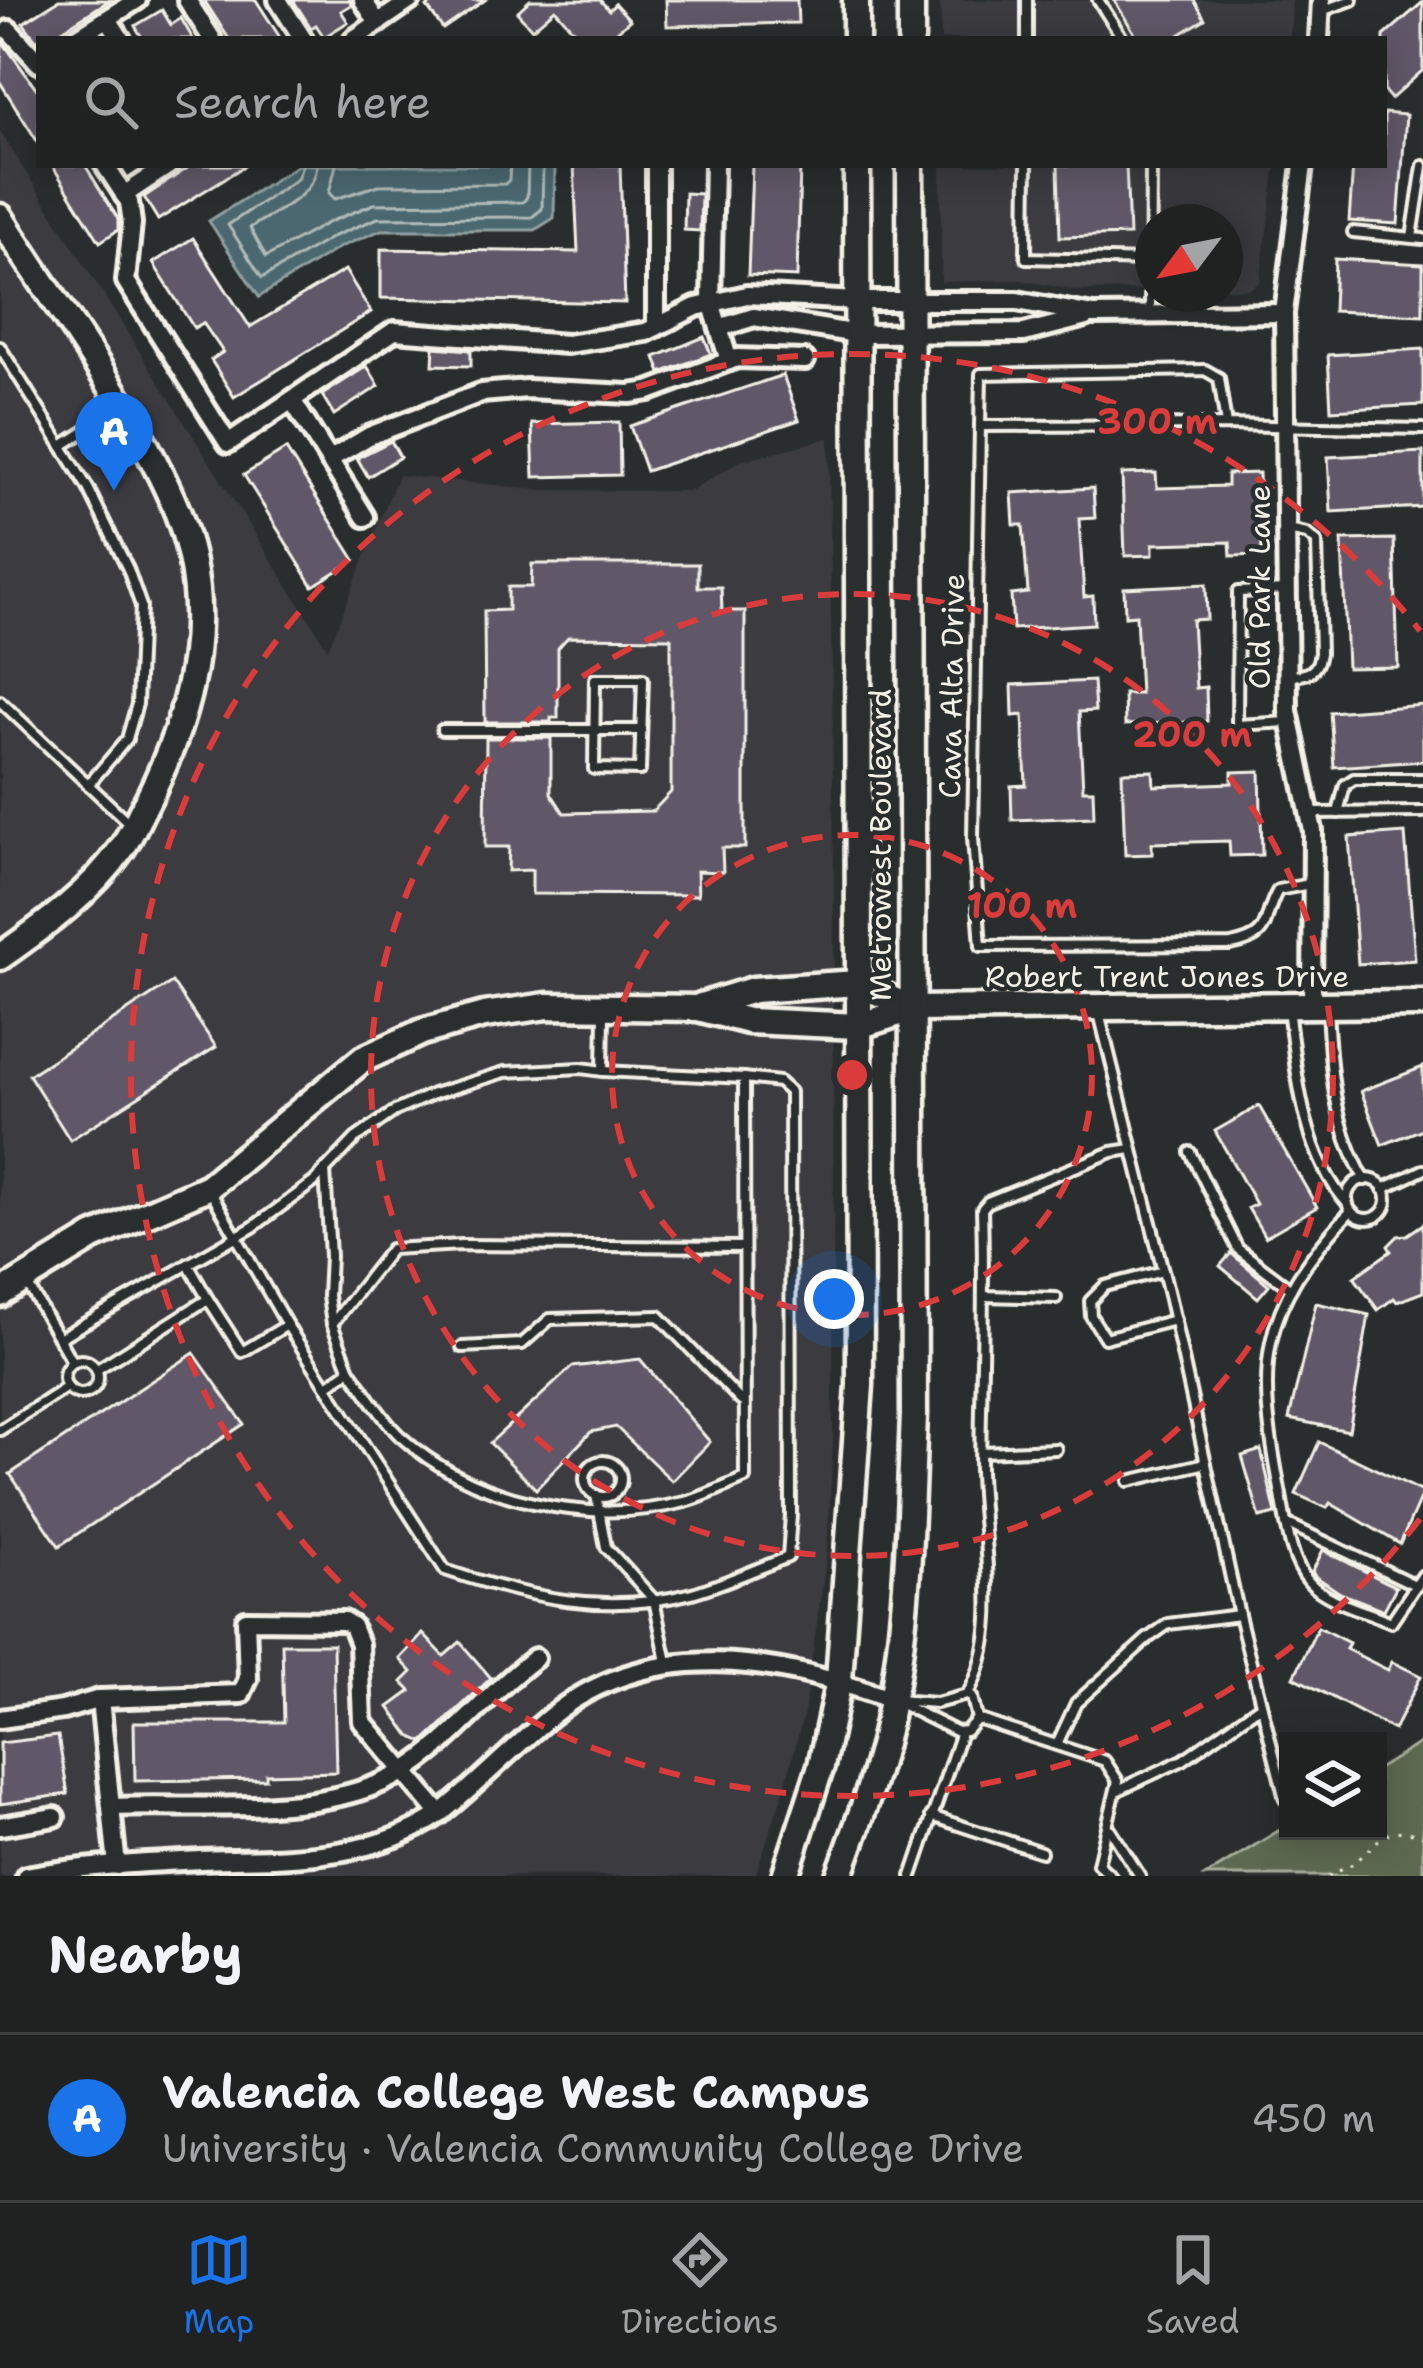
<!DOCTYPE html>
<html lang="en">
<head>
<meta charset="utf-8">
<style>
  :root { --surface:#202222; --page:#2d2f2f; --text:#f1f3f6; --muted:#a2a4a5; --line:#3d3f40; --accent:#1a73e8 }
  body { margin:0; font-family:"Shantell Sans",sans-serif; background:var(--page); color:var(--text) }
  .controls { position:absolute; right:36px; bottom:36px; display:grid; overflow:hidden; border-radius:0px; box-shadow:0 6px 30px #0003 }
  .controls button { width:108px; height:108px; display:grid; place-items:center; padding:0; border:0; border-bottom:3px solid var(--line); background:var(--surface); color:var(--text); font:60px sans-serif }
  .compass { position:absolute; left:1135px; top:204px; width:108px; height:108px; border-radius:50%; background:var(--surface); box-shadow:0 6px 30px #0003; rotate:238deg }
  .you { position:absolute; left:834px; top:1299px; width:42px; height:42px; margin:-30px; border:9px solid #fff; border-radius:50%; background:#1a73e8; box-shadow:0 0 0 18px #1a73e833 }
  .badge { display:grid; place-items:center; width:78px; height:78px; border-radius:50%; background:var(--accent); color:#fff; font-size:39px; font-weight:700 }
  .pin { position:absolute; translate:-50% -99px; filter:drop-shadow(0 3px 6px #0008) }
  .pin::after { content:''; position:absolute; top:63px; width:42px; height:36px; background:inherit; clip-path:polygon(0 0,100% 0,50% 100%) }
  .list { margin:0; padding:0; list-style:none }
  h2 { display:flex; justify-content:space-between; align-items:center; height:156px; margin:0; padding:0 48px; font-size:51px }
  h2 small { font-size:39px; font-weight:400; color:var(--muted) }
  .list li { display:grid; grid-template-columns:78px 1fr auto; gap:36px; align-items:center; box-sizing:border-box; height:168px; padding:0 48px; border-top:3px solid var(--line) }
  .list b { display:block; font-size:45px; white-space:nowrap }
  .list p { margin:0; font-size:39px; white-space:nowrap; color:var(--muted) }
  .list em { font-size:39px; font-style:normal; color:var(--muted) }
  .icon { flex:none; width:66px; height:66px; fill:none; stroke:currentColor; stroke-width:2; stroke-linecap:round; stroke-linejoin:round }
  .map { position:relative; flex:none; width:1423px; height:1876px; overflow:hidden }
  .search { position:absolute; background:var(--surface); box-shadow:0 6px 30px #0003; left:36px; right:36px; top:36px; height:132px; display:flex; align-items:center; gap:30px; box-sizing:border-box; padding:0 42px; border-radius:0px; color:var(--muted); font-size:45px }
  .sheet { height:324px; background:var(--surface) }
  nav { display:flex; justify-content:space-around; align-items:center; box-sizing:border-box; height:168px; border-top:3px solid var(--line); background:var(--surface); font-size:33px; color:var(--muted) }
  nav a { display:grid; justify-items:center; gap:6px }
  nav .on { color:var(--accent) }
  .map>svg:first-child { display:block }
  .built { fill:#3a3a3f }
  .green { fill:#5d6951; stroke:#a8ad9c; stroke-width:3 }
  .water { fill:#4c6870; stroke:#8f9fa0; stroke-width:3 }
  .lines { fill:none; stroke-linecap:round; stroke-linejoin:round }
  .shore { stroke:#b1bab8; stroke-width:3 }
  .building { fill:#605868; stroke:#f4f1e8; stroke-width:3 }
  .lane-casing { stroke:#f4f1e8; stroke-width:16 }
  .street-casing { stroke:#f4f1e8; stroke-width:26 }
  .secondary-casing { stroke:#f4f1e8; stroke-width:33 }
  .path { stroke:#f4f1e8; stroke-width:3; stroke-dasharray:3 9; stroke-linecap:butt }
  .lane { stroke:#2a2d2e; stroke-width:8 }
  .street { stroke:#2a2d2e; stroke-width:16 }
  .secondary { stroke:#2a2d2e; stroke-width:24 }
  .ring { fill:none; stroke:#d93c3b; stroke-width:6; stroke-dasharray:21 15 }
  .labels { text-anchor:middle; stroke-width:9; stroke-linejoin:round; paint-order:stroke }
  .street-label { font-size:30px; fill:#f4f1e8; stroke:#2a2d2e }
  .centre { fill:#d93c3b; stroke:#2a2d2e; stroke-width:6 }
  .ring-label { font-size:36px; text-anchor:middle; font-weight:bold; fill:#d93c3b; stroke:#2a2d2e; stroke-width:9; stroke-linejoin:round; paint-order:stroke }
</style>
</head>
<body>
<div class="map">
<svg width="1423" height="1876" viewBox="0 0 1423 1876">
  <rect width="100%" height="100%" fill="#2a2d2e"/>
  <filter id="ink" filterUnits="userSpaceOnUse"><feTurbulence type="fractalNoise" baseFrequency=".00833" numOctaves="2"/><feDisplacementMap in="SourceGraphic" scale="24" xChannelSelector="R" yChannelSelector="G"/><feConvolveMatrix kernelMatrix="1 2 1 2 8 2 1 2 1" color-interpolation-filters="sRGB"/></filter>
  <g filter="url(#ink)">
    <g class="built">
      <polygon points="940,0 1292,0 1290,39 941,39"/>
      <polygon points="0,131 328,649 398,475 544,490 690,491 740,461 829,438 834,867 833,1445 827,1553 804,1713 785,1787 755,1876 0,1876"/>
      <polygon points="941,165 1276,165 1260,282 1250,289 1225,289 1225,222 1153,222 1153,290 1077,291 1021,280 941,282"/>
    </g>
    <polygon class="green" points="1423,1741 1423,1876 1205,1876 1288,1825 1288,1831 1378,1831 1378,1769"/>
    <polygon class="water" points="298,165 555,165 554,218 535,230 381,230 340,247 259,297 209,221"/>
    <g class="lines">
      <g class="shore">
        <polyline points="302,165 297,179 228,225 262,278 334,236 378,218 532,217 542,209 543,165"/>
        <path d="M 317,165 C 315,198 274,211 250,228 L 266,257 L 329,222 L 374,204 L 523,202 L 527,197 L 528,165"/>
        <polyline points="336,165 329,193 335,199 379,185 505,184 509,180 510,165"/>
      </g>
    </g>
    <g class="building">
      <polygon points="59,0 110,0 48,39 39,39 39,44 23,23"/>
      <polygon points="204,0 256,0 281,39 229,39"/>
      <polygon points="293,0 350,0 351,5 341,11 348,22 324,37 316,25 311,28"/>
      <polygon points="437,0 485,0 443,29 427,7"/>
      <polygon points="530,0 600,0 609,10 615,4 630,20 608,39 581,39 555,9 532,29 517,12"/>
      <polygon points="666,0 797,0 798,23 667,26"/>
      <polygon points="1114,0 1194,0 1205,19 1172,39 1138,39"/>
      <polygon points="1423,2 1423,70 1391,99 1384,91 1384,36"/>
      <polygon points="162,10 171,25 181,18 193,39 143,39 135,26"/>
      <polygon points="2,41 39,92 39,144 0,82"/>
      <polygon points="1384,113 1406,115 1398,224 1349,221 1353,165 1384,165"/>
      <polygon points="52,165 85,165 118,219 118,230 100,242"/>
      <polygon points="192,165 246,165 158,220 144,197"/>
      <polygon points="574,165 620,165 625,303 381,298 381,249 578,252"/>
      <polygon points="752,165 800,165 797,277 748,275"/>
      <polygon points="1058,165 1126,165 1129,235 1060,237"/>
      <polygon points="685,193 701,194 700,231 684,230"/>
      <polygon points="193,238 250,327 345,270 371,312 234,397 211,360 223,352 203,323 194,328 153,263"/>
      <polygon points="1335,259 1423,264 1423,315 1333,311"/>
      <polygon points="704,337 711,354 661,373 655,357"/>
      <polygon points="434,347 471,350 471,366 433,365"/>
      <polygon points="1423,349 1423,405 1331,410 1328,355"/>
      <polygon points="367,366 379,386 334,415 322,395"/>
      <polygon points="783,375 799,420 646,471 630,426"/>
      <polygon points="619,422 620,475 534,477 532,424"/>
      <polygon points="391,441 400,457 368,477 357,458"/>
      <polygon points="286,449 355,560 313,586 244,475"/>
      <polygon points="1423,452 1423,507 1331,512 1328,457"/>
      <polygon points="1156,473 1157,488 1227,486 1227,474 1259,473 1262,555 1231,556 1230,542 1153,544 1153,555 1125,556 1122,474"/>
      <polygon points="1093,488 1095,518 1079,519 1084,597 1093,596 1094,624 1013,629 1011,595 1028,593 1023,525 1014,525 1012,493"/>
      <polygon points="1394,539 1398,667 1347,668 1342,540"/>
      <polygon points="532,564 698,564 698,587 721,587 722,611 745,611 745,848 722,848 723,872 697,871 698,895 532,894 532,870 508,871 509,847 485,847 486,738 551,738 551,793 564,813 653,811 671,792 671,638 568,637 558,648 558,718 551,718 551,722 485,722 484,611 508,610 508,587 531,587"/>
      <polygon points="1206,584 1207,619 1192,620 1196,688 1206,687 1207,721 1125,725 1124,694 1140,694 1136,615 1125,616 1124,588"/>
      <polygon points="1093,681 1095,711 1079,712 1083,790 1093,790 1094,817 1012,820 1011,786 1026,785 1023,715 1013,716 1012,685"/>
      <polygon points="1423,705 1423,761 1334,767 1330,712"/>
      <polygon points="1153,771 1154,786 1232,783 1232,772 1260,771 1262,855 1230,856 1229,841 1152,843 1152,854 1125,855 1122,772"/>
      <polygon points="1405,833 1415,960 1358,964 1349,837"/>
      <polygon points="172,982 216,1047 70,1140 29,1075"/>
      <polygon points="1423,1067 1423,1129 1382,1145 1361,1091"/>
      <polygon points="1259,1106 1317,1207 1265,1237 1248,1208 1256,1204 1215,1131"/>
      <polygon points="1423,1224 1423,1292 1397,1302 1394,1298 1378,1310 1354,1277 1391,1251 1388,1246 1398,1236 1407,1235"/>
      <polygon points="1231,1253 1269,1285 1258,1298 1220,1266"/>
      <polygon points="1316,1303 1369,1315 1349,1431 1289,1419"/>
      <polygon points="194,1353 244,1424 59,1546 10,1474"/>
      <polygon points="640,1359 710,1442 672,1481 616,1427 591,1432 536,1489 490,1443 572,1367"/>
      <polygon points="1319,1442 1423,1492 1400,1544 1330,1503 1327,1508 1296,1494"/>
      <polygon points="1261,1450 1276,1514 1260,1518 1242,1456"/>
      <polygon points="1323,1550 1396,1587 1384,1610 1340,1593 1315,1576 1312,1572"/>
      <polygon points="1318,1627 1349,1643 1346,1649 1388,1670 1392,1662 1421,1676 1394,1730 1294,1677"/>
      <polygon points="423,1634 444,1656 460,1642 491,1678 423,1742 410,1736 389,1707 411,1691 402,1682 412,1672 400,1659"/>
      <polygon points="282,1644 333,1644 336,1772 266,1774 266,1779 135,1781 134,1722 284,1722"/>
      <polygon points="58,1736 68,1794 0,1804 0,1743"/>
    </g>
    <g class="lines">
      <defs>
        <g id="lane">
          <polyline points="1027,0 1027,39"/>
          <polyline points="1098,0 1123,39"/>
          <polyline points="1324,10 1352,0"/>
          <polyline points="1027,165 1026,258 1150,261"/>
          <polyline points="1353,232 1423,239"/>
          <polyline points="1412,237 1423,166"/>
          <polyline points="1150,313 1151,165"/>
          <polyline points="0,347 88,488 128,569 141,606 137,704 127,739 88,785"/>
          <polyline points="1226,425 980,426 981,374 1205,370 1219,378 1226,425 1423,429"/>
          <path d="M 980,426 L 973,838 L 981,946 L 1231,945 C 1275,936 1260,921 1278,890 L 1310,884"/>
          <polyline points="62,446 120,409"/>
          <path d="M 1288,530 L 1307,534 L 1317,542 L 1320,653 C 1317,673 1308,675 1289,676"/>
          <polyline points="1286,590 1238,592 1237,725 1288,722"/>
          <polygon points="595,679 643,679 640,770 594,769"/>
          <polyline points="0,701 132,826"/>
          <polyline points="442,730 641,730"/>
          <polyline points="1312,813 1423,812"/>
          <polyline points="1338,813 1345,785 1354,779 1423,779"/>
          <path d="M 1288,1008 C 1296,1072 1303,1155 1348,1204"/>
          <path d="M 1327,1008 C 1330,1070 1334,1125 1365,1180"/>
          <polyline points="1099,1013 1170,1299 1239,1615 1285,1799"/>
          <polyline points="1190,1152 1238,1249 1291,1289"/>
          <polyline points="325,1170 330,1256 328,1296 332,1324 350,1370 327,1386"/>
          <circle cx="1367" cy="1199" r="20"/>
          <path d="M 209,1189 L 287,1325 L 445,1570 C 526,1597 607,1616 692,1593 C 724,1584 756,1569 788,1557 L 791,1515 L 790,1092 L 779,1082 L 744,1078"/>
          <polyline points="1383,1189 1423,1170"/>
          <path d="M 1351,1211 C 1256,1311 1256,1366 1281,1495 C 1286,1522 1290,1561 1309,1582 C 1327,1602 1366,1611 1391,1622 L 1423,1575"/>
          <polyline points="188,1264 208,1299"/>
          <polyline points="1163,1271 1105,1286 1090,1301 1091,1316 1105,1338 1175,1320"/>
          <polyline points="28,1285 72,1362"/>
          <polyline points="983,1296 1056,1298"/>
          <polyline points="332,1324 391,1249 462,1245 744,1247"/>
          <polyline points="59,1338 253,1227 314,1182 356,1138 395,1111 433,1094 505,1072 581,1068 603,1071"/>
          <polyline points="462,1347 522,1344 550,1319 659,1316 741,1401"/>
          <circle cx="81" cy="1377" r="17"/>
          <polyline points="96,1370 208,1299 242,1352 287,1325"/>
          <path d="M 350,1370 C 366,1391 381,1418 400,1436 C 474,1503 589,1526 685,1502 C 705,1497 725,1486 745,1478 L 744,1078 L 603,1071 L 604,1014"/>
          <polyline points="0,1430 67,1387"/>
          <polyline points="981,1452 1056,1449"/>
          <circle cx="603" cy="1479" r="18"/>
          <polyline points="1129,1481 1206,1463"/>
          <polyline points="596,1495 606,1547 654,1600 667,1662"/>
          <polyline points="1286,1523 1417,1586"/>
          <path d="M 967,1695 C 1006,1630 980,1539 980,1468 C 981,1382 985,1296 982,1209 L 988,1202 L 1112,1152 L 1132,1149"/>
          <polyline points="896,1700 936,1703 967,1695 972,1697 977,1719"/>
          <polyline points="901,1704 957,1732 966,1731 977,1719"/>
          <polyline points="977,1719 1105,1761 1118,1781 1098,1864 1111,1876"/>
          <polyline points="1057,1744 1076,1703 1147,1639 1168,1624 1239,1615"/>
          <polyline points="1116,1791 1183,1760 1261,1705"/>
          <polyline points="931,1816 1041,1852"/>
          <polyline points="1110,1829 1140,1876"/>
          <polyline points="912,1876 961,1732"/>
        </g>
        <g id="street">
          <polyline points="187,0 212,39"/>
          <polyline points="278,0 303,39"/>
          <polyline points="363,0 378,23"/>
          <polyline points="108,19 121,39"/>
          <polyline points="9,30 39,63"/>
          <polyline points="75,39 137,0"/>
          <polyline points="354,39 411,0"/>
          <polyline points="1319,39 1321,0"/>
          <polyline points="105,165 129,202 132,223 126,281 228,443 394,331 567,344 646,332 696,307 747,295 857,301 1017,301 1093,315 1284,313"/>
          <polyline points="656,165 656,327"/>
          <polyline points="714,165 711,302 729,361"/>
          <polyline points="1303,165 1284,313 1288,711 1313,831 1312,1007"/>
          <polyline points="124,195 169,165"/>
          <polyline points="719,328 754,317 857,334 1024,333 1086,317"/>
          <polyline points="292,400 365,517"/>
          <polyline points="329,460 369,436 481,393 527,389 630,394 649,391 737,358 805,360"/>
          <polyline points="0,1719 63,1710 100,1699"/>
          <path d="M 112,1807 C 201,1803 324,1819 403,1772 C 454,1741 487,1693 535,1658"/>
          <polyline points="0,1826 55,1817"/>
          <polyline points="117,1866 100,1699 241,1694 248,1679 246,1620 344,1621 352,1626 359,1644 362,1721 440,1814"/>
          <path d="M 26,1876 C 83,1866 143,1863 200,1860 C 281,1857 371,1862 440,1814 C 479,1783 513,1747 551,1716 C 652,1635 780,1659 892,1700"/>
        </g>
        <g id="secondary">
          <polyline points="856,0 856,39"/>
          <polyline points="911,39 911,0"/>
          <path d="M 0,217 C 58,309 128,400 172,499 C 219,605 195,709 144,807 C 137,820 131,835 122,848 C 91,893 44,926 0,957"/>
          <polyline points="701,1006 753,990 858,983 912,1009"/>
          <polyline points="0,1294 93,1237 208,1187 363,1059 422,1032 484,1015 547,1006 698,1008 748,1021 858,1026 912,1009 1423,1004"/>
          <polyline points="785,1876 821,1766 839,1680 860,1385 857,165"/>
          <path d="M 839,1876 C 860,1819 882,1761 892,1700 C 909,1607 910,1509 914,1415 L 910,165"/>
        </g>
      </defs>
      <use href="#lane" class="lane-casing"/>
      <use href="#street" class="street-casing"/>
      <use href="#secondary" class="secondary-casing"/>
      <path class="path" d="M 1328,1876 C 1337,1871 1348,1868 1355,1862 C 1383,1840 1382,1823 1423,1836"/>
      <use href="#lane" class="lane"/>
      <use href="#street" class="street"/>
      <use href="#secondary" class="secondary"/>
    </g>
  </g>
  <g class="ring">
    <circle cx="852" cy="1075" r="240"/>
    <circle cx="852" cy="1075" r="481"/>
    <path d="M1420 1519A721 721 0 1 1 1420 631"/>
  </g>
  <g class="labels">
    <g class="street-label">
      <text transform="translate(1260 587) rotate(-90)" y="10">Old Park Lane</text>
      <text transform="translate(952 686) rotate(-89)" y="10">Cava Alta Drive</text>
      <text transform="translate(881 845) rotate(-90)" y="10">Metrowest Boulevard</text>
      <text x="1167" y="987">Robert Trent Jones Drive</text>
    </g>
  </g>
  <circle cx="852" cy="1075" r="18" class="centre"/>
  <g class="ring-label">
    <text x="1157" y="434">300 m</text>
    <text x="1192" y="747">200 m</text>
    <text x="1022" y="918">100 m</text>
  </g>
</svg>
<div class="controls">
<button><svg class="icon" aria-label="layers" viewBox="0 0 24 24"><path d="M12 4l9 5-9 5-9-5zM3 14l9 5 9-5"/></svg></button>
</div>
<svg class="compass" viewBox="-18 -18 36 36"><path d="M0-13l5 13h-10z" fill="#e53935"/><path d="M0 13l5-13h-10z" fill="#a2a4a5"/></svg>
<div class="you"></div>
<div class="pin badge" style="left:114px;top:491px">A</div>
<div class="search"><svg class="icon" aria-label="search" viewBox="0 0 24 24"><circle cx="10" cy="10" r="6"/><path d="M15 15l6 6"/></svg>Search here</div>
</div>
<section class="sheet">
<h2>Nearby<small></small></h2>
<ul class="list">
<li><span class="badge">A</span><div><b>Valencia College West Campus</b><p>University · Valencia Community College Drive</p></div><em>450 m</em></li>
</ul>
</section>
<nav>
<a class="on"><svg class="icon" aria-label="map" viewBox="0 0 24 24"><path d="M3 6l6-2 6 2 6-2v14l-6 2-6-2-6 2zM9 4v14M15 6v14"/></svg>Map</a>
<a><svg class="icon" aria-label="directions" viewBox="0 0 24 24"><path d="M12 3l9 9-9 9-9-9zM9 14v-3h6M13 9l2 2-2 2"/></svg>Directions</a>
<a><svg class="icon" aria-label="saved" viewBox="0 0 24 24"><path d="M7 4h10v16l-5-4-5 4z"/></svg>Saved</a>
</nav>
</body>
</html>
